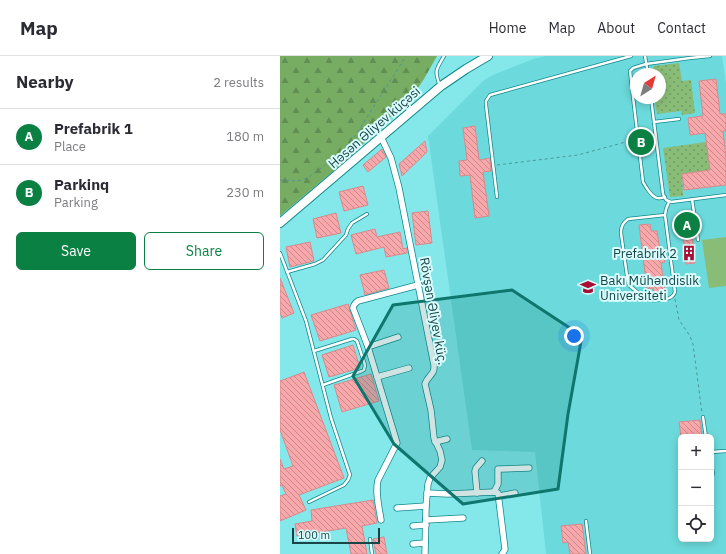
<!DOCTYPE html>
<html lang="en">
<head>
<meta charset="utf-8">
<style>
  :root { --surface:#fff; --page:#f7f7f7; --text:#2b2b33; --muted:#7c7c81; --line:#e1e1e2; --accent:#0b8043 }
  body { margin:0; font-family:"IBM Plex Sans",sans-serif; background:var(--page); color:var(--text) }
  .controls { position:absolute; right:12px; bottom:12px; display:grid; overflow:hidden; border-radius:6px; box-shadow:0 2px 10px #0003 }
  .controls button { width:36px; height:36px; display:grid; place-items:center; padding:0; border:0; border-bottom:1px solid var(--line); background:var(--surface); color:var(--text); font:20px sans-serif }
  .compass { position:absolute; left:350px; top:12px; width:36px; height:36px; border-radius:50%; background:var(--surface); box-shadow:0 2px 10px #0003; rotate:37deg }
  .scale { position:absolute; left:12px; bottom:10px; width:88px; box-sizing:border-box; padding-left:4px; border:2px solid #1a4546; border-top:0; font-size:11px; line-height:14px; white-space:nowrap; color:#1a4546; -webkit-text-stroke:3px #dafeff; paint-order:stroke }
  .you { position:absolute; left:294px; top:280px; width:14px; height:14px; margin:-10px; border:3px solid #fff; border-radius:50%; background:#1a73e8; box-shadow:0 0 0 6px #1a73e833 }
  .badge { display:grid; place-items:center; width:26px; height:26px; border-radius:50%; background:var(--accent); color:#fff; font-size:13px; font-weight:700 }
  .pin { position:absolute; translate:-50% -50%; border:2px solid #fff; box-shadow:0 1px 4px #0006 }
  .list { margin:0; padding:0; list-style:none }
  h2 { display:flex; justify-content:space-between; align-items:center; height:52px; margin:0; padding:0 16px; font-size:17px }
  h2 small { font-size:13px; font-weight:400; color:var(--muted) }
  .list li { display:grid; grid-template-columns:26px 1fr auto; gap:12px; align-items:center; box-sizing:border-box; height:56px; padding:0 16px; border-top:1px solid var(--line) }
  .list b { display:block; font-size:15px; white-space:nowrap }
  .list p { margin:0; font-size:13px; white-space:nowrap; color:var(--muted) }
  .list em { font-size:13px; font-style:normal; color:var(--muted) }
  .actions { display:flex; gap:8px; padding:12px 16px }
  .actions a { flex:1; padding:9px 0; border:1px solid var(--accent); border-radius:6px; text-align:center; font-size:14px; color:var(--accent) }
  .actions .main { background:var(--accent); color:#fff }
  .icon { flex:none; width:22px; height:22px; fill:none; stroke:currentColor; stroke-width:2; stroke-linecap:round; stroke-linejoin:round }
  .map { position:relative; flex:none; width:446px; height:498px; overflow:hidden }
  header { display:flex; align-items:center; gap:24px; box-sizing:border-box; height:56px; padding:0 20px; background:var(--surface); border-bottom:1px solid var(--line) }
  header strong { font-size:19px }
  nav { display:flex; gap:22px; margin-inline-start:auto; font-size:14px }
  main { display:flex }
  aside { flex:1; background:var(--surface) }
  .map>svg:first-child { display:block }
  .built { fill:#6cdadc; fill-rule:evenodd }
  .grass { fill:#89bc76 }
  .forest { fill:url(#forest-firs) }
  .park { fill:url(#park-dots) }
  .building { fill:url(#building-back-hatch); stroke:#d68a8c }
  .lines { fill:none; stroke-linecap:round; stroke-linejoin:round }
  .service-casing { stroke:#0f888b; stroke-width:4 }
  .minor-casing { stroke:#0f888b; stroke-width:7 }
  .secondary-casing { stroke:#0f888b; stroke-width:10 }
  .path { stroke:#4e9496; stroke-width:1; stroke-dasharray:3 3; stroke-linecap:butt }
  .service { stroke:#fff; stroke-width:2.5 }
  .minor { stroke:#fff; stroke-width:5.5 }
  .secondary { stroke:#fff; stroke-width:8 }
  .marked { fill:#0f766e; fill-opacity:0.2; stroke:#0f766e; stroke-width:3; stroke-linejoin:round }
  .labels { text-anchor:middle; stroke-width:4; stroke-linejoin:round; paint-order:stroke }
  .street-label { font-size:13px; fill:#1a4546; stroke:#dafeff }
  .poi-label { font-size:13px; fill:#1a4546; stroke:#dafeff; text-anchor:end }
</style>
</head>
<body>
<header>
<strong>Map</strong>
<nav><a>Home</a><a>Map</a><a>About</a><a>Contact</a></nav>
</header>
<main>
<aside>
<h2>Nearby<small>2 results</small></h2>
<ul class="list">
<li><span class="badge">A</span><div><b>Prefabrik 1</b><p>Place</p></div><em>180 m</em></li>
<li><span class="badge">B</span><div><b>Parkinq</b><p>Parking</p></div><em>230 m</em></li>
</ul>
<div class="actions"><a class="main">Save</a><a>Share</a></div>
</aside>
<div class="map">
<svg width="446" height="498" viewBox="0 0 446 498">
  <defs>
    <pattern id="forest-firs" width="22" height="20" patternUnits="userSpaceOnUse"><rect width="22" height="20" fill="#77ad63"/><path d="M5 1l3.5 6h-7zM16 11l3.5 6h-7z" fill="#618f53"/></pattern>
    <pattern id="park-dots" width="8" height="8" patternUnits="userSpaceOnUse"><rect width="8" height="8" fill="#89bc76"/><path d="M2 2h.1M6 6h.1" fill="none" stroke="#6f9b63" stroke-width="1.8" stroke-linecap="round"/></pattern>
    <pattern id="building-back-hatch" width="6" height="6" patternUnits="userSpaceOnUse"><rect width="6" height="6" fill="#f8a7aa"/><path d="M-1 5l2 2M0 0l6 6M5-1l2 2" fill="none" stroke="#c88a8c"/></pattern>
  </defs>
  <rect width="100%" height="100%" fill="#84e8eb"/>
  <path class="built" d="M 265,0 L 442,0 L 446,28 L 446,498 L 266,498 L 255,396 L 192,394 L 148,80 L 204,24 L 213,19 L 253,3 ZM 356,18 L 380,18 L 380,42 L 356,42 ZM 401,381 L 431,381 L 431,483 L 401,483 Z"/>
  <polygon class="grass" points="446,181 446,230 429,232 422,184"/>
  <polygon class="forest" points="0,0 157,0 144,23 134,38 123,49 70,101 0,160"/>
  <g class="park">
    <polygon points="399,7 402,25 411,24 415,57 402,59 401,55 377,58 374,42 380,42 380,18 371,18 371,14 374,10"/>
    <polygon points="426,86 430,114 402,118 403,140 390,141 383,92"/>
  </g>
  <g class="building">
    <polygon points="436,23 440,58 446,58 446,75 443,75 446,101 446,129 404,134 402,118 430,114 425,77 410,79 408,62 423,60 419,25"/>
    <polygon points="195,70 199,104 210,102 211,115 203,116 209,160 195,162 190,119 180,120 179,105 187,104 183,72"/>
    <polygon points="145,85 147,96 122,120 119,108"/>
    <polygon points="102,93 106,101 88,116 83,109"/>
    <polygon points="83,130 88,149 64,155 59,136"/>
    <polygon points="148,155 152,187 136,189 132,157"/>
    <polygon points="56,157 61,177 37,182 33,163"/>
    <polygon points="410,158 415,207 406,208 401,159"/>
    <polygon points="370,168 371,175 377,175 380,196 384,196 385,206 381,207 385,236 374,238 373,232 367,233 359,169"/>
    <polygon points="95,173 97,181 120,176 123,193 127,192 127,197 106,201 104,191 76,198 71,179"/>
    <polygon points="30,186 34,205 10,211 6,191"/>
    <polygon points="104,214 109,232 85,239 80,219"/>
    <polygon points="0,222 14,257 2,262 0,256"/>
    <polygon points="68,248 76,274 40,285 31,259"/>
    <polygon points="73,289 80,312 49,321 42,299"/>
    <polygon points="24,316 64,422 19,439 26,454 0,465 0,440 6,438 2,429 0,430 0,403 4,413 13,410 0,374 0,325"/>
    <polygon points="91,318 99,345 62,356 54,329"/>
    <polygon points="420,364 422,381 401,381 399,366"/>
    <polygon points="93,444 97,467 82,470 87,498 71,498 66,472 17,480 15,468 32,465 31,454"/>
    <polygon points="302,468 306,498 290,498 288,486 283,487 281,470"/>
    <polygon points="104,481 107,498 96,498 93,483"/>
  </g>
  <g class="lines">
    <defs>
      <g id="service">
        <polyline points="365,0 368,18"/>
        <path d="M 160,30 C 154,14 156,14 164,0"/>
        <polyline points="371,42 383,138 386,144 391,146 446,139"/>
        <polyline points="374,66 399,63"/>
        <polyline points="217,141 206,49 206,45 210,39 351,0"/>
        <path d="M 385,141 C 382,142 379,143 377,142 C 372,141 365,130 363,126 L 350,15 L 353,12 L 366,8 L 410,2 L 430,0"/>
        <polyline points="412,143 418,184"/>
        <path d="M 385,159 L 348,163 C 343,167 341,170 341,177 L 348,227 L 350,230 L 367,244 C 376,244 392,246 395,236 L 385,159 L 386,153 L 389,146"/>
        <polyline points="0,197 26,265 51,362 70,419 68,424 64,429 29,446"/>
        <polyline points="7,216 35,208 43,204 66,179 68,173 72,167 87,158"/>
        <polyline points="34,295 72,283 74,283 77,285 85,309 84,314 82,315 43,329"/>
        <polyline points="423,361 426,381"/>
        <polyline points="431,396 446,395"/>
        <polyline points="431,407 433,418"/>
        <polyline points="306,465 310,498"/>
        <polyline points="90,483 92,498"/>
      </g>
      <g id="minor">
        <path d="M 101,81 L 111,102 L 119,132 L 154,309 C 155,319 148,319 145,328 L 151,354 L 154,382 L 160,395 L 162,404 L 160,411 L 150,422 L 148,428 L 146,450 L 145,498"/>
        <polyline points="88,291 118,281"/>
        <polyline points="97,321 129,312"/>
        <polyline points="155,386 167,383"/>
        <polyline points="214,436 218,428 218,413 220,413 249,412"/>
        <polyline points="147,437 168,438 214,436 218,437 225,493 224,495 222,498"/>
        <polyline points="197,437 195,415 196,412 202,405"/>
        <polyline points="219,440 235,437"/>
        <polyline points="117,452 146,450"/>
        <path d="M 101,464 C 99,451 95,437 98,424 L 117,387 L 88,291 L 73,252 C 74,248 75,247 78,245 L 138,229"/>
        <polyline points="146,464 183,462"/>
        <polyline points="133,470 146,469"/>
        <polyline points="133,488 145,487"/>
      </g>
      <polyline id="secondary" points="0,167 161,30 186,13 208,0"/>
    </defs>
    <use href="#service" class="service-casing"/>
    <use href="#minor" class="minor-casing"/>
    <use href="#secondary" class="secondary-casing"/>
    <g class="path">
      <polyline points="217,109 298,99 353,84"/>
      <polyline points="0,124 17,125 28,122 58,99 75,80 126,0"/>
      <polyline points="395,243 399,264 410,280 413,288 422,357"/>
    </g>
    <use href="#service" class="service"/>
    <use href="#minor" class="minor"/>
    <use href="#secondary" class="secondary"/>
  </g>
  <path class="marked" d="M 232,234 L 302,280 L 288,358 L 278,433 L 183,448 L 114,388 L 73,320 L 113,249 Z"/>
  <defs>
    <symbol id="building-bare" viewBox="-9 -9 18 18"><path d="M-4-6H4V6H1V3H-1V6H-4ZM-2.5-4.3h1.7v1.8h-1.7ZM.8-4.3h1.7v1.8H.8ZM-2.5-1h1.7V.8h-1.7ZM.8-1h1.7V.8H.8Z" fill="#a81033" stroke="#dafeff" stroke-width="2.5" paint-order="stroke"/></symbol>
    <symbol id="university-bare" viewBox="-9 -9 18 18"><path d="M0-5L7-2L0 1L-7-2ZM-4 1L0 2.5L4 1V4Q0 6-4 4Z" fill="#a81033" stroke="#dafeff" stroke-width="2.5" paint-order="stroke"/></symbol>
  </defs>
  <g fill-rule="evenodd">
    <use href="#building-bare" x="398" y="186" width="22" height="22"/>
    <use href="#university-bare" x="297" y="220" width="22" height="22"/>
  </g>
  <g class="labels">
    <g class="street-label">
      <text transform="translate(94 71) rotate(-41)" y="5">Həsən Əliyev küçəsi</text>
      <text transform="translate(154 255) rotate(80)" y="5">Rövşən Əliyev küç.</text>
    </g>
    <g class="poi-label">
      <text x="397" y="202">Prefabrik 2</text>
      <text x="320" y="229" text-anchor="start">Bakı Mühəndislik<tspan x="320" dy="15">Universiteti</tspan></text>
    </g>
  </g>
</svg>
<div class="controls">
<button>+</button>
<button>−</button>
<button><svg class="icon" aria-label="locate" viewBox="0 0 24 24"><circle cx="12" cy="12" r="6"/><path d="M12 2v4M12 18v4M2 12h4M18 12h4"/></svg></button>
</div>
<svg class="compass" viewBox="-18 -18 36 36"><path d="M0-13l5 13h-10z" fill="#e53935"/><path d="M0 13l5-13h-10z" fill="#7c7c81"/></svg>
<div class="scale">100 m</div>
<div class="you"></div>
<div class="pin badge" style="left:407px;top:169px">A</div>
<div class="pin badge" style="left:361px;top:86px">B</div>
</div>
</main>
</body>
</html>
